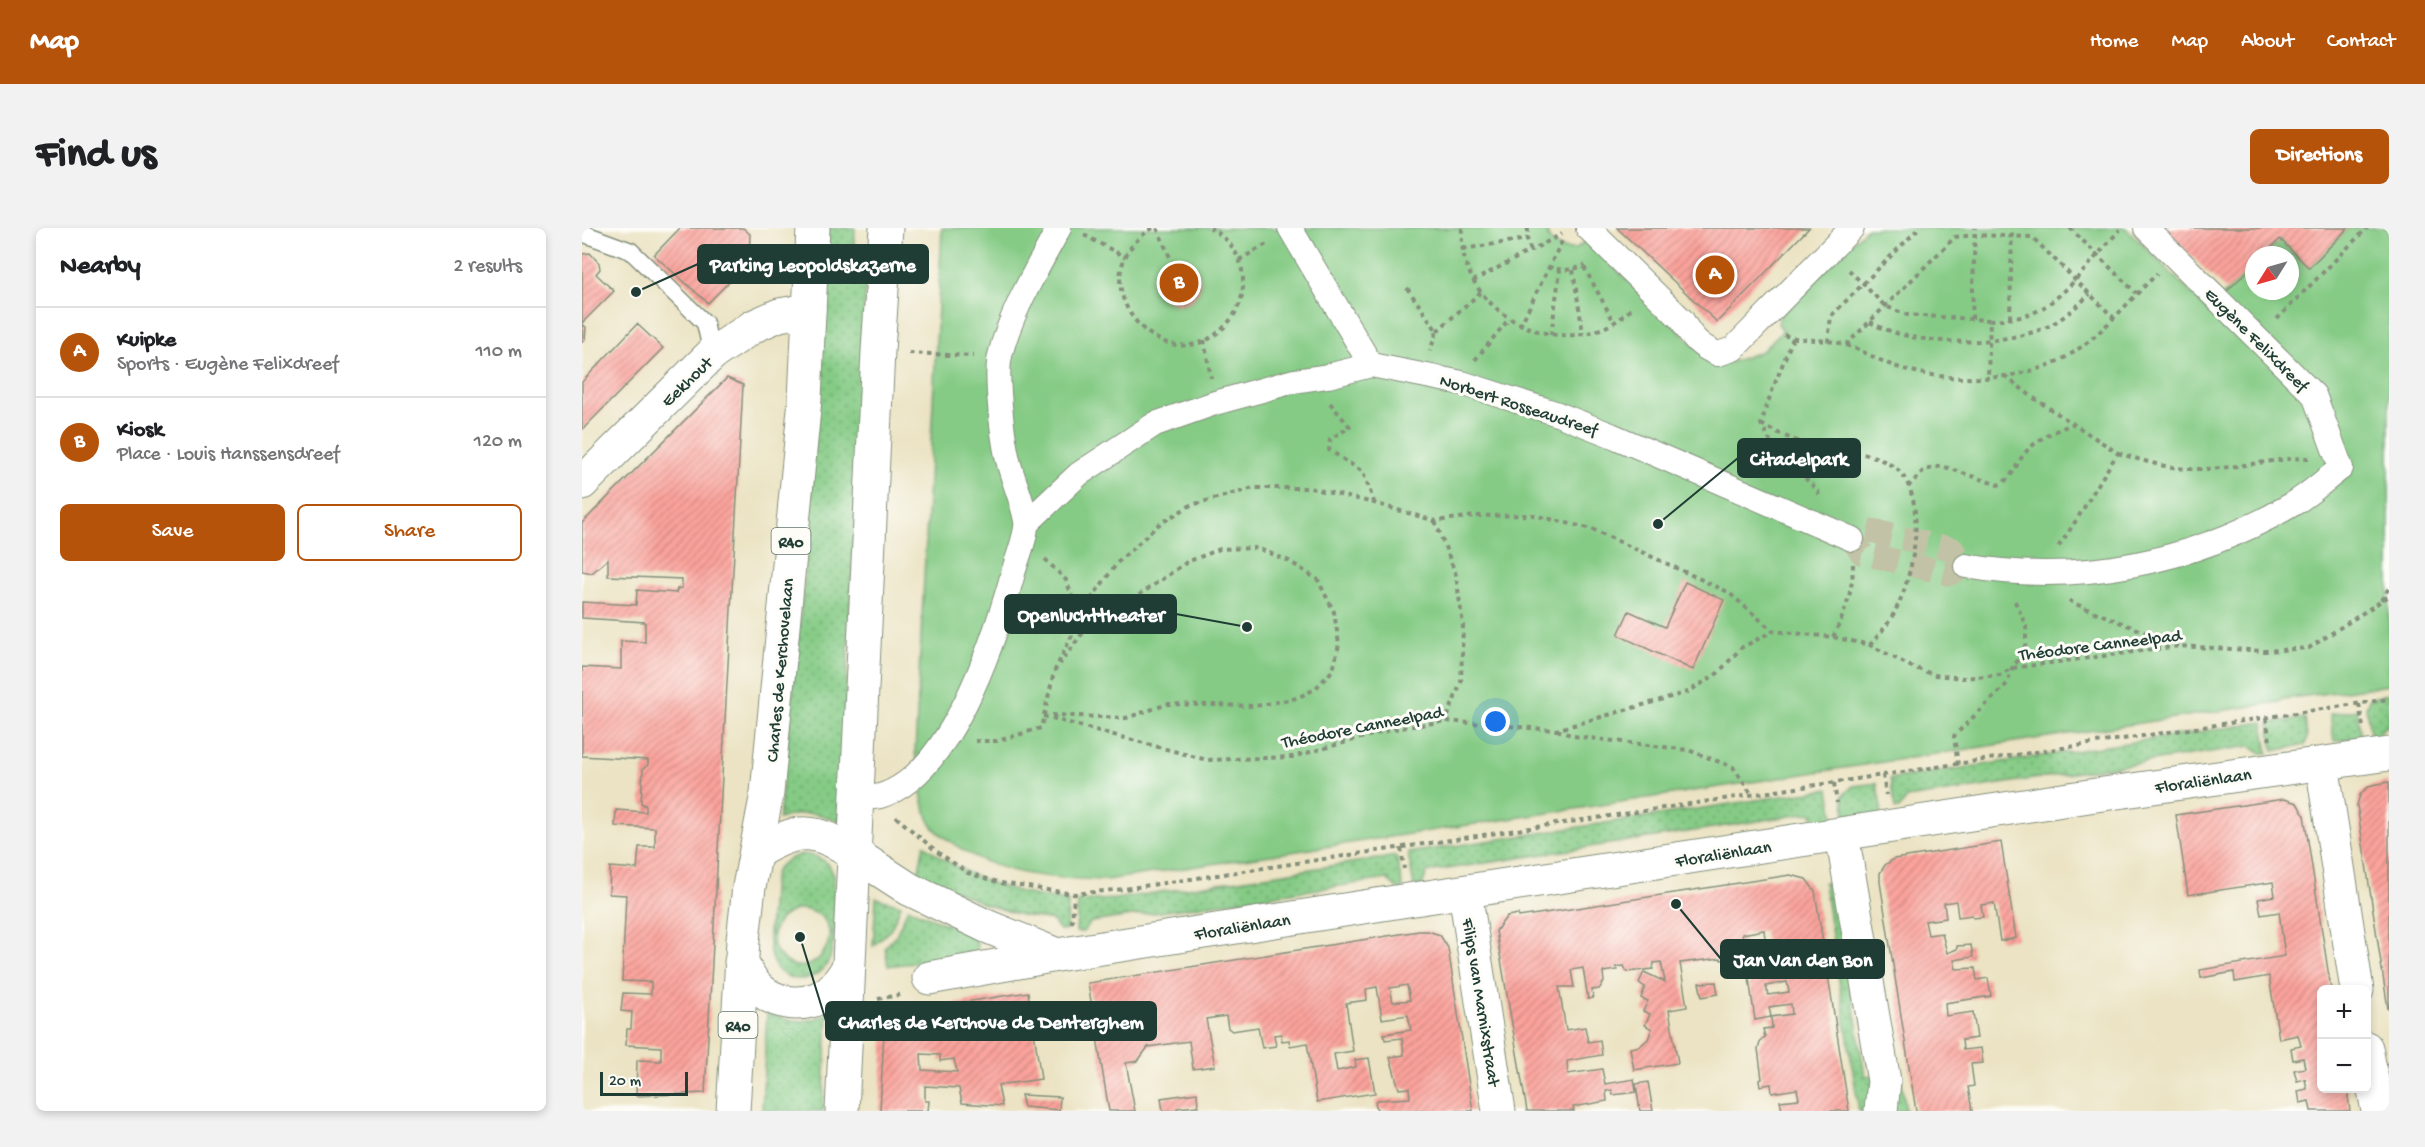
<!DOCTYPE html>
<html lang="en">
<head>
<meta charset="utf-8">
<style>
  :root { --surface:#fff; --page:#f2f2f2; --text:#202124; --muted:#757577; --line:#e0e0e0; --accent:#b45309 }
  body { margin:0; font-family:"Gochi Hand",sans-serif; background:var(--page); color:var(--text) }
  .controls { position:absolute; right:18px; bottom:18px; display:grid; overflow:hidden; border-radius:9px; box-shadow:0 3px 9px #0003 }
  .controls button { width:54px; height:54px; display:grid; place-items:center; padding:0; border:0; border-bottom:2px solid var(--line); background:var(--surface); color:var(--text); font:30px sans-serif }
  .compass { position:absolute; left:1663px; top:18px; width:54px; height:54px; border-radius:50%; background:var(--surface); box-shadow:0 3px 9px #0003; rotate:233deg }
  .scale { position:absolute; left:18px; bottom:15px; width:88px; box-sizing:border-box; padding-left:6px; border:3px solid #1f3d34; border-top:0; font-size:16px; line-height:21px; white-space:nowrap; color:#1f3d34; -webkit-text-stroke:4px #fdfcf7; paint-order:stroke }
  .you { position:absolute; left:914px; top:494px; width:21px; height:21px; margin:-15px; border:4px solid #fff; border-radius:50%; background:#1a73e8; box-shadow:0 0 0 9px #1a73e833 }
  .badge { display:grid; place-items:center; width:39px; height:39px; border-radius:50%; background:var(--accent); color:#fff; font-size:20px; font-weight:700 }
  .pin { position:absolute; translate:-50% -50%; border:3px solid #fff; box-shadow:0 2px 6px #0006 }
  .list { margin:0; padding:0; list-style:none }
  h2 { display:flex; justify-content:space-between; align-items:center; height:78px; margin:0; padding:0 24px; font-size:26px }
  h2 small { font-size:20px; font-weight:400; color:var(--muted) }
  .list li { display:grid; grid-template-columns:39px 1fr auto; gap:18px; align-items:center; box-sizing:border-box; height:90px; padding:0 24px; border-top:2px solid var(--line) }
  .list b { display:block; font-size:22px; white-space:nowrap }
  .list p { margin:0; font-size:20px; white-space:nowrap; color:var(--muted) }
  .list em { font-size:20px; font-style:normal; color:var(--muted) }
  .actions { display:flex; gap:12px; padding:18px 24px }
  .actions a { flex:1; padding:14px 0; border:2px solid var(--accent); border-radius:9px; text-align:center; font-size:21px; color:var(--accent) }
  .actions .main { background:var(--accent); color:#fff }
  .map { position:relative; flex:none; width:1807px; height:883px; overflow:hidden; border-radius:9px }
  header { display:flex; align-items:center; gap:36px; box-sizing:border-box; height:84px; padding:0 30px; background:var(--accent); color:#fff }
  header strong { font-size:28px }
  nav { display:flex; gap:33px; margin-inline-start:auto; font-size:21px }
  .intro { display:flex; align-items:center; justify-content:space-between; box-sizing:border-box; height:144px; padding:0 36px }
  h1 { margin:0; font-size:42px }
  .button { padding:15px 27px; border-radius:9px; background:var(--accent); color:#fff; font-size:21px; font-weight:700 }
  main { display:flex; gap:36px; padding:0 36px }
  aside { flex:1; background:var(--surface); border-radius:9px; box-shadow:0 3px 9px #0003 }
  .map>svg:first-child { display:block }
  .grass { fill:url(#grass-dots); stroke:#52845c; stroke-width:1.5; fill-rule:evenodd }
  .park { fill:#85cb85; stroke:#52845c; stroke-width:1.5 }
  .building { fill:url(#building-hatch); fill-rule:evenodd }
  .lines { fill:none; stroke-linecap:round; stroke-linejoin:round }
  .pedestrian-tunnel { stroke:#c2c2a6; stroke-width:24; stroke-dasharray:24 12; stroke-linecap:butt }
  .service-casing { stroke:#85907c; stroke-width:19 }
  .pedestrian-casing { stroke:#85907c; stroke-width:26 }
  .minor-casing { stroke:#85907c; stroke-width:35 }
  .primary-casing { stroke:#85907c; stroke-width:35 }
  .path { stroke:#85907c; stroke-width:4; stroke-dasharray:4.5 4.5; stroke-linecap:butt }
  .service { stroke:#fff; stroke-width:16 }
  .pedestrian { stroke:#fff; stroke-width:24 }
  .minor { stroke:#fff; stroke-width:33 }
  .primary { stroke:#fff; stroke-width:33 }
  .labels { text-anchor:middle; stroke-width:6; stroke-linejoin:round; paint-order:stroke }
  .shield { fill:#fdfcf7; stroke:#62766e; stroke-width:1.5 }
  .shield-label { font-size:16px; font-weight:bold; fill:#1f3d34 }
  .street-label { font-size:18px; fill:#1f3d34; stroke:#fdfcf7 }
  .leader { fill:none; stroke:#1f3d34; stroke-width:2 }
  .callout-dot { fill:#1f3d34; stroke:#fdfcf7; stroke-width:2 }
  .callout { fill:#1f3d34; stroke:#1f3d34; stroke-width:2 }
  .callout-label { font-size:20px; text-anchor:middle; font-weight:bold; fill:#fff }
</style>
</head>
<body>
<header>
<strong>Map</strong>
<nav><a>Home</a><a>Map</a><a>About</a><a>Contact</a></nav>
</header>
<div class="intro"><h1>Find us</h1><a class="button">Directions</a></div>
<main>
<aside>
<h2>Nearby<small>2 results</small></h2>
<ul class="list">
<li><span class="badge">A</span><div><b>Kuipke</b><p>Sports · Eugène Felixdreef</p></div><em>110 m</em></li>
<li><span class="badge">B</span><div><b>Kiosk</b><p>Place · Louis Hanssensdreef</p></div><em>120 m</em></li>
</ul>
<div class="actions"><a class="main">Save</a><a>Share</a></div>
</aside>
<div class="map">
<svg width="1807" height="883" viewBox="0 0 1807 883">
  <defs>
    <pattern id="grass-dots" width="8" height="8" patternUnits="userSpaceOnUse" patternTransform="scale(1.5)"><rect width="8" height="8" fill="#85cb85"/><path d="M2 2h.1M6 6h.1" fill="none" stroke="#6ca66e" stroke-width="1.8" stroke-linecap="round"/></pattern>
    <pattern id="building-hatch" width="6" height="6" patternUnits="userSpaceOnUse" patternTransform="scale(1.5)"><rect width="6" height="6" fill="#fca39c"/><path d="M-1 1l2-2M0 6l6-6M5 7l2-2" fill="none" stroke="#cb8680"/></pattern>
  </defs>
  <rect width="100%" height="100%" fill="#fdfcf7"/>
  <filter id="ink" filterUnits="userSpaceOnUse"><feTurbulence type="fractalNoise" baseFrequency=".0167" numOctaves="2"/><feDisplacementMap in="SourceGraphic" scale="12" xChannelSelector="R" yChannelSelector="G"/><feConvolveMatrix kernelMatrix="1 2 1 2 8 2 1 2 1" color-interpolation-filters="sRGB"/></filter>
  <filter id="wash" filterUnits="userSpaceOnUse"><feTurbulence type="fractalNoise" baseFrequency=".008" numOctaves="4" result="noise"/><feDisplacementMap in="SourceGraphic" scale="24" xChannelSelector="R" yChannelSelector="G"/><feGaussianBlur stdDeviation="1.35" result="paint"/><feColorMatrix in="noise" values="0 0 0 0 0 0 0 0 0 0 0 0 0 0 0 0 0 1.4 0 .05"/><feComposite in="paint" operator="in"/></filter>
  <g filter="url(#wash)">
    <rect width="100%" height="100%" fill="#ebe3c3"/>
    <g class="grass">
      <path d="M 245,0 L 273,0 L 271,36 L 284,50 L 258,595 C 236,583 219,583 197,591 L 225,327 Z"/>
      <polygon points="1807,465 1807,498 1802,499 1795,510 1789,511 1784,479 1787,471"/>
      <polygon points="1775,482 1779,509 1752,513 1748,486"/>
      <polygon points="1723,490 1725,510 1723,517 1691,523 1687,495"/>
      <polygon points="1681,494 1686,525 1679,525 1668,518 1325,570 1317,581 1313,581 1308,551"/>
      <polygon points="1295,555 1301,593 1264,591 1261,567 1271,558"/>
      <polygon points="1247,561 1253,595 1245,601 1228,585 845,644 840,658 832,659 826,625"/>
      <path d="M 342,617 C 385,651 433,666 486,673 L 485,702 L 478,702 L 470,692 L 439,687 L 402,676 L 358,655 L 345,658 L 335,651 Z"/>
      <path d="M 220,626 C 231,627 242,630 248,639 C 256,651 253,716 248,730 C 243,743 229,752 216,751 C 179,748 187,704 189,679 C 190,668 189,654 194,643 C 200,633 210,629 220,626 ZM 219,681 C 277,688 233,766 198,728 C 181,709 196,684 219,681 Z"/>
      <polygon points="814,628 821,660 816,661 805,651 509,694 501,704 494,704 496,673 533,671"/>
      <polygon points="1260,653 1254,665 1283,848 1291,847 1289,883 1277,883 1242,655"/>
      <polygon points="294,670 319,677 309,701 291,718"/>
      <polygon points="326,680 392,708 396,719 393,725 388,728 306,738 303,719 314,707"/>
      <path d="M 185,784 C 206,795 225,796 246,786 L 241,883 L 180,883 Z"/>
      <polygon points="1318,843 1324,883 1307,883 1309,844"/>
    </g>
    <path class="park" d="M 360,0 L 965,0 C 964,18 980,21 994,21 L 1004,12 L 1130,135 L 1150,134 L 1180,123 L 1201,102 L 1196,96 L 1198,88 L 1285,0 L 1544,0 L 1626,82 L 1672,37 L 1672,63 L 1708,63 L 1708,27 L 1682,27 L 1698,11 L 1727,40 L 1766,0 L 1807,0 L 1807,457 C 1771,462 1737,466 1701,471 L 1697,474 L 524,652 C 469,651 415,648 369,614 C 362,609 354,604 349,596 C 339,580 335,542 333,524 Z"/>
    <g id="blocks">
      <g class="building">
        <polygon points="98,0 161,0 168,6 167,34 126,75 72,27"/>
        <polygon points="1035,0 1227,0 1135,94"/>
        <polygon points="1581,0 1766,0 1727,40 1698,11 1682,27 1672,27 1672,37 1645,63"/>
        <polygon points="8,25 17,35 18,41 14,46 32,63 0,95 0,26"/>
        <circle cx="597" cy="55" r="21"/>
        <polygon points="0,96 4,99 3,112 0,114"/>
        <polygon points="55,96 81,120 0,202 0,154"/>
        <polygon points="145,150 161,157 123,865 54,868 55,832 79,833 79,819 44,817 45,801 49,801 50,784 39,783 41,765 69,766 69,754 40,753 44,667 27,666 28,639 55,641 57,619 73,619 73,600 33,598 34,582 64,584 64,578 59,575 61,541 66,537 66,532 0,528 0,439 39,441 39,413 63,414 63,394 0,390 0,374 54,377 55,362 94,365 95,361 100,360 100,351 26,348 26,331 10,345 0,343 0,295"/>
        <polygon points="1103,354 1142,372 1111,442 1036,407 1047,383 1083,399"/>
        <polygon points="1807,554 1807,781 1806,781 1775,577 1778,567 1783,561 1790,557"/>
        <polygon points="1702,571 1715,575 1722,587 1749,762 1740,762 1740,860 1765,861 1768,883 1729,883 1727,873 1718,875 1716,863 1725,861 1723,851 1715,853 1712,842 1723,840 1721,830 1711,832 1709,820 1719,818 1716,807 1697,811 1687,748 1653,754 1652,744 1619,750 1618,742 1703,728 1697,684 1679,687 1676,671 1693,668 1691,654 1606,667 1594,587"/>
        <polygon points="1419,614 1434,710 1418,713 1412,675 1399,677 1401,689 1391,690 1390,687 1376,689 1374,673 1362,675 1364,690 1343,693 1346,707 1360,705 1365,725 1375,721 1375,718 1389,717 1391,729 1372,732 1374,741 1393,740 1395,752 1406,750 1409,768 1363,775 1364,788 1391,784 1395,810 1380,812 1381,822 1399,820 1401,835 1389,836 1392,858 1386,859 1390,883 1334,883 1298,654 1298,645 1303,637 1312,631"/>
        <path d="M 1208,647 L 1224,651 L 1233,663 L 1267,883 L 1200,883 L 1198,873 L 1217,871 L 1215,861 L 1190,865 L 1189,856 L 1178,858 L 1177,852 L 1180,851 L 1176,821 L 1179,812 L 1183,809 L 1181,801 L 1190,800 L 1189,789 L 1210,786 L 1209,776 L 1187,779 L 1189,789 L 1173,792 L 1164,729 L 1139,732 L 1139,730 L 1098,735 L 1105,779 L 1087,782 L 1096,835 L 1052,842 L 1048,820 L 1058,818 L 1066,811 L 1070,801 L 1063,797 L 1068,786 L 1061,783 L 1066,773 L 1059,770 L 1063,759 L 1057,755 L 1062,744 L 1083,754 L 1079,734 L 1072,735 L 1071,741 L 1045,744 L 1042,738 L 1034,739 L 1035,742 L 1021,744 L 1022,754 L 1017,761 L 1010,762 L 1011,770 L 1006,771 L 1001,740 L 989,742 L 992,759 L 977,759 L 984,802 L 1003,799 L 1006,814 L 1018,812 L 1020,827 L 985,833 L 986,846 L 1020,841 L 1023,856 L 1052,851 L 1054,864 L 1031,867 L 1030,862 L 1024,863 L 1025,873 L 991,879 L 992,883 L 945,883 L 914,703 L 925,688 L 936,686 L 937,689 ZM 1182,702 L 1184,718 L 1163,721 L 1160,706 ZM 1205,754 L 1207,764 L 1186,767 L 1184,758 Z"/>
        <path d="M 837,703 L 846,703 L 858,707 L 866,720 L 891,883 L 795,882 L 793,874 L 795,872 L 828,870 L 827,860 L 817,861 L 808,829 L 822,827 L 820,810 L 803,812 L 802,806 L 829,802 L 826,787 L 800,791 L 795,759 L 784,761 L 785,772 L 764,775 L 771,823 L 752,826 L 755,843 L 774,839 L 773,832 L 787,830 L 793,865 L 735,874 L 725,815 L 708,818 L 707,812 L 700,813 L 699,806 L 692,807 L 694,818 L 680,820 L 676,799 L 650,803 L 646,800 L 644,788 L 624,791 L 633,838 L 611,841 L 607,813 L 566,819 L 556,833 L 544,835 L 553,883 L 527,883 L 506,755 ZM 825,757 L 828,772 L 811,774 L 808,760 Z"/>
        <polygon points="1134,754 1136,766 1120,769 1117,755"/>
        <path d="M 446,764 L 459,851 L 416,857 L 420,878 L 380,875 L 377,860 L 343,858 L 343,873 L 347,873 L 346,883 L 298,883 L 302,803 L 311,788 L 321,784 ZM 339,826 L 358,827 L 358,833 L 372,831 L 375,844 L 340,842 Z"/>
        <polygon points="1066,854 1071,883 1058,883 1054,856"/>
        <polygon points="615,865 616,878 595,880 595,883 581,883 579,870"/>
        <polygon points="439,867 478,869 477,882 442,879"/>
      </g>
    </g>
  </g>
  <g filter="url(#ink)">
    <use href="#blocks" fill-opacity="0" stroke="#85907c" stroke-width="1.5"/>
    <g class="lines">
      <polygon class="pedestrian-tunnel" points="1286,302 1370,321 1384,338 1367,346 1280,325 1270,311"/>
      <defs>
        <polyline id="service" points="0,5 49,23 123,95 130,126"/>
        <g id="pedestrian">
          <polyline points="708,0 789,137"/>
          <path d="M 1006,0 L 1100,92 C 1109,109 1118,119 1136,126 L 1151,121 L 1270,0"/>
          <polyline points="445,295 497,246 573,196 633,175 712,153 746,148 789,137 880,155 973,185 1029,207 1270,311"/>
          <path d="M 1384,338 C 1497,358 1613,334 1711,276 C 1728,266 1743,252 1759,240 L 1732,167 L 1564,0"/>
          <path d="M 275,570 C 282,569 291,570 298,568 C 368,548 412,413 430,349 C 433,336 446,305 444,293 C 441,274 432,255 427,236 C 421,214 413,149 418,128 C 427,87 457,37 477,0"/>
        </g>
        <g id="minor">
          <polyline points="0,255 130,126 172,98 197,87 227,82"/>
          <polyline points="1740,536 1775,762"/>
          <polyline points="1260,607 1302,853 1299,883"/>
          <polyline points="273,626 327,661 404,698 475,727"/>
          <polyline points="883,664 917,883"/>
          <polyline points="347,750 475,727 826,672 1507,568 1807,526"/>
          <polyline points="1784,820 1796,883"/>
        </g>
        <g id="primary">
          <path d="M 175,624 C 216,599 233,600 273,626"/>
          <path d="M 159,734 C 163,741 167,748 171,754 C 191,779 225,781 248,763 C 255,757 261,748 266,740"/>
          <polyline points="151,883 161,712 167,659 185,565 223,171 231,0"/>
          <polyline points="260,883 296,123 304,0"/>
        </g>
      </defs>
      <use href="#service" class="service-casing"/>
      <use href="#pedestrian" class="pedestrian-casing"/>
      <use href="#minor" class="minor-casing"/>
      <use href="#primary" class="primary-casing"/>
      <g class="path">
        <path d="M 571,0 C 489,49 579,159 640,101 C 653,89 661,74 661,56 C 662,32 649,11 628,0"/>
        <polyline points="575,0 590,34"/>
        <path d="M 880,0 C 873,87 987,143 1049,81"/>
        <polyline points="946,0 945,11 949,23"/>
        <polyline points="1488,0 1554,65"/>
        <polyline points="502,7 543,29"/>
        <polyline points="881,21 945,11"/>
        <polyline points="657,32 688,14"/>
        <path d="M 966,39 C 980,43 990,43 1003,37"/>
        <polyline points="1002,39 1032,94"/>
        <polyline points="991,42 1001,105"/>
        <polyline points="1267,42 1303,78 1325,87 1408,92 1406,149"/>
        <polyline points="891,53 980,6"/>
        <polyline points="825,60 855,103 848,123"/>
        <polyline points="1428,90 1430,0"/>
        <polyline points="1390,91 1393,0"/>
        <polyline points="1695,91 1785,0"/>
        <path d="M 1408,92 C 1420,91 1434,91 1446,87 C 1482,74 1512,28 1538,2"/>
        <path d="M 1288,94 C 1331,119 1408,118 1455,103 C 1476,96 1493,80 1508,66"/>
        <polyline points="938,98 981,11"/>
        <polyline points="855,103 899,64"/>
        <polyline points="969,107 978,42"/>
        <path d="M 1202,107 C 1222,114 1244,110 1264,117 C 1282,123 1297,133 1315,139 C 1369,156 1447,156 1495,122 C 1525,101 1548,71 1575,46"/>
        <polyline points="1211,110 1188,168 1179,196 1191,218 1236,263 1237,268"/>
        <polyline points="622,112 629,150"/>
        <polyline points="1246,114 1249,88 1337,0"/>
        <polyline points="1264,117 1373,9 1393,7 1450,9 1531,89"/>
        <polyline points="327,125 391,128"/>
        <polyline points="893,132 927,91"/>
        <path d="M 1423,148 L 1453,171 L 1536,225 C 1515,256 1498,289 1476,319"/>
        <polyline points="748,175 768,199 748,211 747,222 781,244 792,274"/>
        <path d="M 1179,196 C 1199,207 1217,215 1239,220 C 1257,224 1275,223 1293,229 C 1300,232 1312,238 1317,243 C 1348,276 1330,358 1308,392 C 1302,401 1295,409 1288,417"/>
        <path d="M 1536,225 C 1562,233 1589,242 1617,241 C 1655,241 1691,230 1728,230"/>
        <path d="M 1326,259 L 1342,242 L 1360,238 L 1416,257 C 1431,251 1433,237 1443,225 C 1455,211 1474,202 1491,196"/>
        <polyline points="853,293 874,347 881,397 879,454 864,493"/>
        <polyline points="463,331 484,352 498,390"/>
        <polyline points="1487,372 1491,375 1596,418"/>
        <polyline points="1799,372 1807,360"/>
        <path d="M 1251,409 C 1263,385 1271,363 1271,336"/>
        <polyline points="1777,476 1781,499"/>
        <polyline points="470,487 544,490 586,476 674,478 715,470 733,461 751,442 757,416 752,384 736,352 707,333 675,320 638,321 605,334 499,407 478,436"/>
        <polyline points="461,488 625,532 710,529 812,501 864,493 974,502 1106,464 1136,445 1159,420 1191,403"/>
        <polyline points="1684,490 1688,513"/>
        <polyline points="975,502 991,508 1106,522 1151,539 1170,567"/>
        <polyline points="393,513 415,513 459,500 472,444 506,375 536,334 576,297 609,277 672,260 728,260 792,275 853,293 893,288 951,287 1010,301 1146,364 1191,403 1251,409 1288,417 1328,438 1353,447 1381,450 1418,447 1430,440 1597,418 1683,423 1727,420 1807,368"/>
        <polyline points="1376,537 1372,508 1425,456 1430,440 1438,430 1444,415 1444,398 1431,369"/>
        <polyline points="1301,547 1304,567"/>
        <polyline points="1252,555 1255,575"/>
        <polyline points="314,589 354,623 386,645 419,655 492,666 542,661 1807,471"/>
        <polyline points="819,620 822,641"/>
        <polyline points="490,695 492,666"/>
        <polyline points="296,771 321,766"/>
      </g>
      <use href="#service" class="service"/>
      <use href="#pedestrian" class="pedestrian"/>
      <use href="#minor" class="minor"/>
      <use href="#primary" class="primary"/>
    </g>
  </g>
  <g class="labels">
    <g class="shield">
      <rect x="189.5" y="300" width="39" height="26" rx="4.5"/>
      <rect x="136.5" y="784" width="39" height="26" rx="4.5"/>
    </g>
    <g class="shield-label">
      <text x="209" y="319">R40</text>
      <text x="156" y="803">R40</text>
    </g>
    <g class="street-label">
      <text transform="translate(1675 111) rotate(45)" y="6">Eugène Felixdreef</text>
      <text transform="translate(104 153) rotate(-44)" y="6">Eekhout</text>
      <text transform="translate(937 176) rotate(18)" y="6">Norbert Rosseaudreef</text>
      <text transform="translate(1518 416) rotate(-7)" y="6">Théodore Canneelpad</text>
      <text transform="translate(197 442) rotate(-85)" y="6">Charles de Kerchovelaan</text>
      <text transform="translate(780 498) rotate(-11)" y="6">Théodore Canneelpad</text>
      <text transform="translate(1621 552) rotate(-8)" y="6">Floraliënlaan</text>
      <text transform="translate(1141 625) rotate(-9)" y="6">Floraliënlaan</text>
      <text transform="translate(660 698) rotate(-9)" y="6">Floraliënlaan</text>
      <text transform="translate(900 774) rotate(81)" y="6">Filips van Marnixstraat</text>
    </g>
  </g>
  <path class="leader" d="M54 64L116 36M1076 296L1156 230M665 399L594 386M1094 676L1139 731M218 709L244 793"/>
  <g class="callout-dot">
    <circle cx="54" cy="64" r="6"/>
    <circle cx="1076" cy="296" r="6"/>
    <circle cx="665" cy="399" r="6"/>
    <circle cx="1094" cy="676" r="6"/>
    <circle cx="218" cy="709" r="6"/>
  </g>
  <g class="callout">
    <rect x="116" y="17" width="230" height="38" rx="6"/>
    <rect x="1156" y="211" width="122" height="38" rx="6"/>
    <rect x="423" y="367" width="171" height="38" rx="6"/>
    <rect x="1139" y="712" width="163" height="38" rx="6"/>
    <rect x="244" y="774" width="330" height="38" rx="6"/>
  </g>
  <g class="callout-label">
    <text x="231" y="43">Parking Leopoldskazerne</text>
    <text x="1217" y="237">Citadelpark</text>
    <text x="509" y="393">Openluchttheater</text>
    <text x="1221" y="738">Jan Van den Bon</text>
    <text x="409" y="800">Charles de Kerchove de Denterghem</text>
  </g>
</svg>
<div class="controls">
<button>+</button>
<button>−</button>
</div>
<svg class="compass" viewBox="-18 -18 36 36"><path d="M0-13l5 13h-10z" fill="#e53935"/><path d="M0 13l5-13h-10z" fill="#757577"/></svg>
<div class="scale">20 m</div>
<div class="you"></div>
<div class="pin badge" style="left:1133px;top:47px">A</div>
<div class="pin badge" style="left:597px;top:55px">B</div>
</div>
</main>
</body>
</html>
